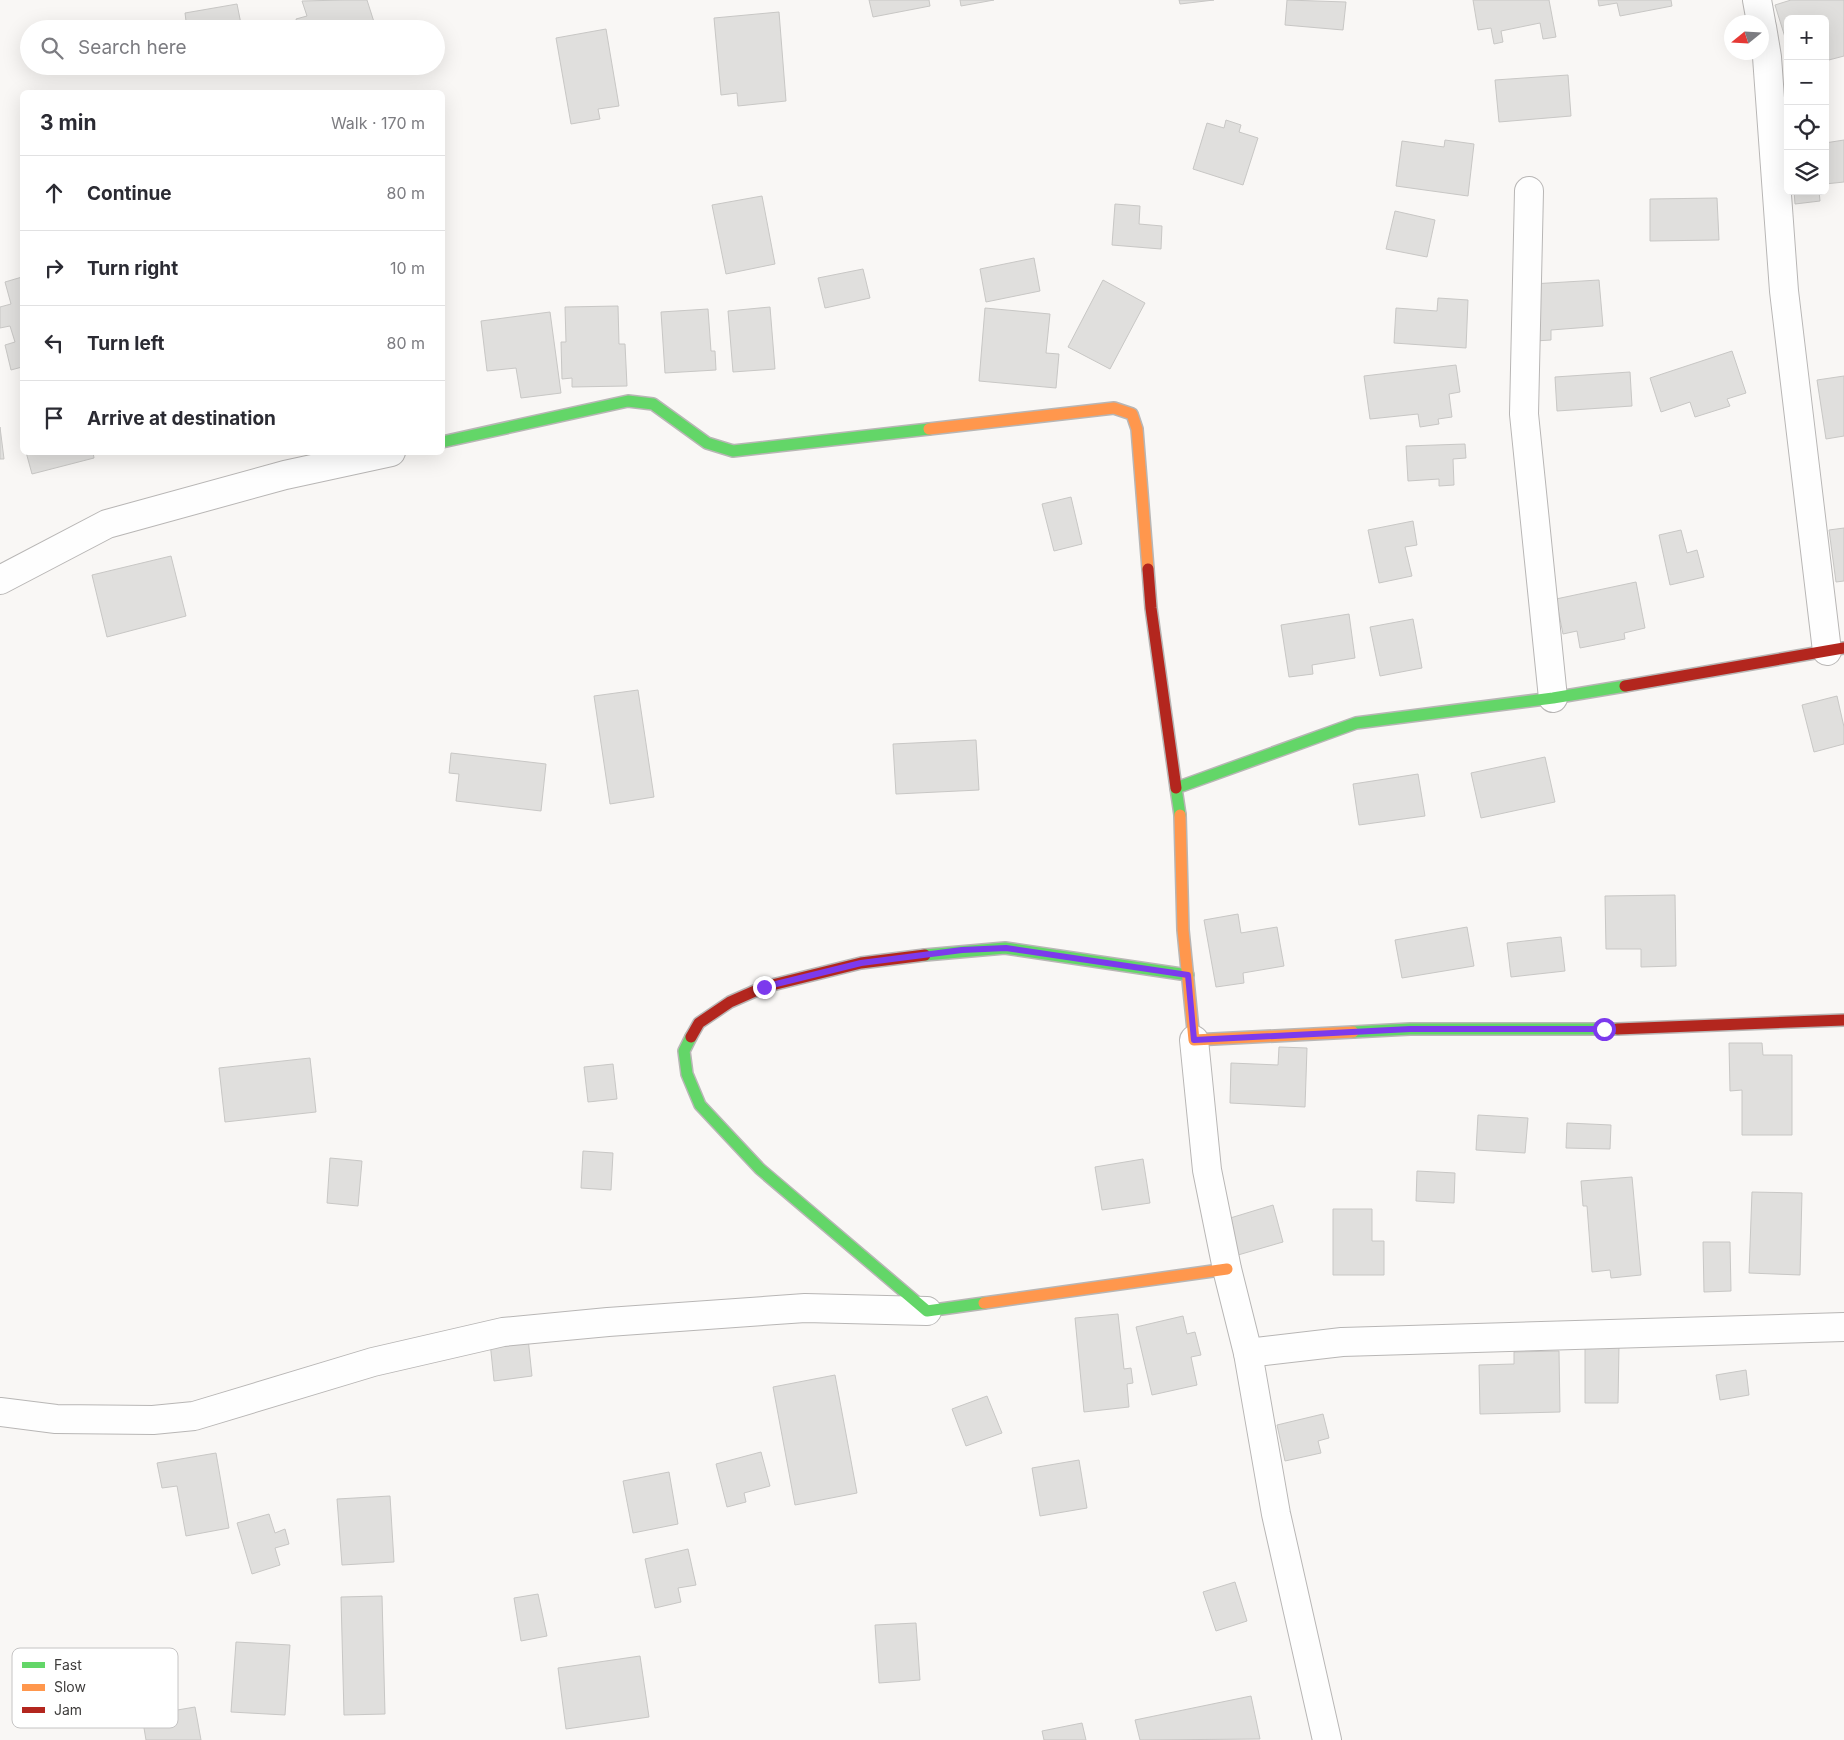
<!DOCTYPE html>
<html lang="en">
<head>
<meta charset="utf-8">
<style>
  :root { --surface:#fff; --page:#f2f2f3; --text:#2b2b33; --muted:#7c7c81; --line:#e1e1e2 }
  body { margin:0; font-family:Inter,sans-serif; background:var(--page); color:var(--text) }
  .controls { position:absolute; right:15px; top:15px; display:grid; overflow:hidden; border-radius:8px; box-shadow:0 5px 20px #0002 }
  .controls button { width:45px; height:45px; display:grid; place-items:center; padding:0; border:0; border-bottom:1px solid var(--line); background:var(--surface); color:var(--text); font:25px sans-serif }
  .compass { position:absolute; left:1724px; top:15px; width:45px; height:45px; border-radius:50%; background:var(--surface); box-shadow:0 5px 20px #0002; rotate:252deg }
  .stop { position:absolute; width:15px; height:15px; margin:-11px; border:4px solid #7c3aed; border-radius:50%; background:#fff }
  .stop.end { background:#7c3aed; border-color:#fff; box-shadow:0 1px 5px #0008 }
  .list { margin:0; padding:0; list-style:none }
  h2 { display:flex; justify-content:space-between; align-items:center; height:65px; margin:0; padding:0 20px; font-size:21px }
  h2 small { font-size:16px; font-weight:400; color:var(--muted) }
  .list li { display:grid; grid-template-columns:32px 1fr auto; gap:15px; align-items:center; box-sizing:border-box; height:75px; padding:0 20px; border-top:1px solid var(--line) }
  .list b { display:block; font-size:19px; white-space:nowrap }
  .list em { font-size:16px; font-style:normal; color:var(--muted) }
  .icon { flex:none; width:28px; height:28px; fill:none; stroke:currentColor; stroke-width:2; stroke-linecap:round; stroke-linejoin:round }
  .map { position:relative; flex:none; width:1844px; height:1740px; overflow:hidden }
  .search { position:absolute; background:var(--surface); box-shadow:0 5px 20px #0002; left:20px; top:20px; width:425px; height:55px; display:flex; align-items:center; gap:12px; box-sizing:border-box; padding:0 18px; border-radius:28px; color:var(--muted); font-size:19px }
  .panel { position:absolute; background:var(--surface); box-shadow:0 5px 20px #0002; left:20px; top:90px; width:425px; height:365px; border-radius:8px }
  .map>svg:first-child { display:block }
  .building { fill:#e0dfdd; stroke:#c8c7c5 }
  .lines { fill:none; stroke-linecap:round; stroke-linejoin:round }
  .street-casing { stroke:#b8b6b5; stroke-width:30 }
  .fast-casing { stroke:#b8b6b5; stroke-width:14 }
  .slow-casing { stroke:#b8b6b5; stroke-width:14 }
  .jam-casing { stroke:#b8b6b5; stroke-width:14 }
  .street { stroke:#fefefe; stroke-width:28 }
  .fast { stroke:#63d668; stroke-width:11 }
  .slow { stroke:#ff974d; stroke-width:11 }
  .jam { stroke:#b3261e; stroke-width:11 }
  .route { stroke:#7c3aed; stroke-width:6 }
  .key { fill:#fff; stroke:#c5c4c4; stroke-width:1 }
  .key-label { font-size:14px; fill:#3e3c3b }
</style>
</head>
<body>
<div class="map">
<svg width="1844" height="1740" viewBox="0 0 1844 1740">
  <rect width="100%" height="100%" fill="#f9f7f5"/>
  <g class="building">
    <polygon points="344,0 367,0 374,22 352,29 299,29 296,19 307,16 302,1"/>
    <polygon points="869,0 929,0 930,6 873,17"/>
    <polygon points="960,0 994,0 961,6"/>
    <polygon points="1179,0 1214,0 1180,4"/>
    <polygon points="1287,0 1346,2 1343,30 1285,25"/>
    <polygon points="1473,0 1549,0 1556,37 1543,39 1540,23 1501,31 1503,42 1494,44 1491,28 1478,30"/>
    <polygon points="1598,0 1671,0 1672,6 1620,16 1617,3 1599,6"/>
    <polygon points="1791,0 1844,0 1844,56 1825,61 1825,19 1788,19 1788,47 1775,5"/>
    <polygon points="237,4 242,29 187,29 185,13"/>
    <polygon points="779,12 786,101 738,106 737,93 721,95 714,18"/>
    <polygon points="606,29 619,106 598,109 600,119 571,124 556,38"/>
    <polygon points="1568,75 1571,116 1499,122 1495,80"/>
    <polygon points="1226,120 1241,125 1239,132 1258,138 1243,185 1193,169 1207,123 1224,128"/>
    <polygon points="1445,140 1474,144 1468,196 1396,186 1402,141 1444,147"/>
    <polygon points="1844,140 1844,182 1825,184 1825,143"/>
    <polygon points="1794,191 1819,191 1820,201 1795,204"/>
    <polygon points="762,196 775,264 726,274 712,205"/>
    <polygon points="1717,198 1719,240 1650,241 1650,199"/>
    <polygon points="1115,204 1140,206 1139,224 1162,226 1161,249 1112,245"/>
    <polygon points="1395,211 1435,220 1427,257 1386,249"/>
    <polygon points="1034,258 1040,291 986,302 980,269"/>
    <polygon points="863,269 870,298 825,308 818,278"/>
    <polygon points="22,277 22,367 11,370 5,345 15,342 10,326 0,328 0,307 11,304 5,282"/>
    <polygon points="1103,280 1145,303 1110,369 1068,347"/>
    <polygon points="1599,280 1603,326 1551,330 1551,340 1519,342 1515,285"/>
    <polygon points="1438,298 1468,300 1466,348 1394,343 1396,308 1437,311"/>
    <polygon points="618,306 619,344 625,344 627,386 572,387 572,378 562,379 561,342 566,342 565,307"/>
    <polygon points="770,307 775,369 733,372 728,311"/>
    <polygon points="985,308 1050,314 1046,353 1059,354 1056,388 979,381"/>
    <polygon points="708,309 711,351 715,351 716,370 665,373 661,312"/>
    <polygon points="550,312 561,393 521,398 516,368 487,371 481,321"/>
    <polygon points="1732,351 1746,393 1727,399 1730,406 1695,417 1690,402 1661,412 1650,378"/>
    <polygon points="1456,365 1460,392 1449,394 1452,417 1438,419 1439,424 1420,427 1418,414 1370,419 1364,376"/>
    <polygon points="1630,372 1632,406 1557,411 1555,377"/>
    <polygon points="1844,376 1844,436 1826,439 1817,380"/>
    <polygon points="0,427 4,459 0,459"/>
    <polygon points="1465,444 1466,458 1453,459 1454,485 1439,486 1439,479 1408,481 1406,446"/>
    <polygon points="26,452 93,452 94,458 32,474"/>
    <polygon points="1071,497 1082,544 1054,551 1042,504"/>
    <polygon points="1413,521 1417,545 1405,547 1412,576 1379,583 1368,530"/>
    <polygon points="1844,528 1844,581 1836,582 1829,530"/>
    <polygon points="1681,530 1687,553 1697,550 1704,577 1670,585 1659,535"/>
    <polygon points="171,556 186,616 107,637 92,575"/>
    <polygon points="1636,582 1645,628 1624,633 1625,639 1580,648 1577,631 1563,634 1556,599"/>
    <polygon points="1349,614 1355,658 1312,665 1313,674 1289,677 1281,625"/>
    <polygon points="1413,619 1422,668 1380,676 1370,627"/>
    <polygon points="638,690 654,797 610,804 594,696"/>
    <polygon points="1837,696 1844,727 1844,744 1814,752 1802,705"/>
    <polygon points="976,740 979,790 896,794 893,744"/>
    <polygon points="451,753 546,764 541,811 456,801 459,774 449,773"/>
    <polygon points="1545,757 1555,802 1481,818 1471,773"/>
    <polygon points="1418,774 1425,816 1359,825 1353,784"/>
    <polygon points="1675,895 1676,966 1641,967 1641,949 1606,949 1605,896"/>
    <polygon points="1238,914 1241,933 1277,927 1284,966 1243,973 1244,983 1216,987 1204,920"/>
    <polygon points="1467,927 1474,966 1402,978 1395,940"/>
    <polygon points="1561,937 1565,971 1511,977 1507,943"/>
    <polygon points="1729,1043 1762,1043 1763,1055 1792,1055 1792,1135 1742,1135 1742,1090 1730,1091"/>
    <polygon points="1279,1047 1307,1048 1305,1107 1230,1103 1231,1063 1278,1065"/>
    <polygon points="310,1058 316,1112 225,1122 219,1068"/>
    <polygon points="613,1064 617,1099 588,1102 584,1067"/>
    <polygon points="1478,1115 1528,1118 1525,1153 1476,1150"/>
    <polygon points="1567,1123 1611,1125 1610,1149 1566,1148"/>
    <polygon points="583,1151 613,1153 611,1190 581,1188"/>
    <polygon points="330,1158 362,1161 358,1206 327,1203"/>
    <polygon points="1143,1159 1150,1203 1102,1210 1095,1167"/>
    <polygon points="1417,1171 1455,1173 1454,1203 1416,1201"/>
    <polygon points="1632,1177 1641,1275 1611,1278 1610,1270 1592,1272 1587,1206 1583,1206 1581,1181"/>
    <polygon points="1752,1192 1802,1193 1800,1275 1749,1273"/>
    <polygon points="1273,1205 1283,1242 1238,1255 1227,1219"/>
    <polygon points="1333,1209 1372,1209 1372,1241 1384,1241 1384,1275 1333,1275"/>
    <polygon points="1703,1242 1730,1242 1731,1291 1704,1292"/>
    <polygon points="1118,1314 1124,1369 1131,1368 1133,1383 1127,1384 1129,1407 1084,1412 1075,1318"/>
    <polygon points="1183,1316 1187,1334 1195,1332 1201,1355 1191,1357 1197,1385 1152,1395 1136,1327"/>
    <polygon points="528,1338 532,1376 494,1381 490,1342"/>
    <polygon points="1585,1346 1619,1346 1618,1403 1585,1403"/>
    <polygon points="1559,1351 1560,1412 1480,1414 1479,1365 1514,1364 1514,1352"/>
    <polygon points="1746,1370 1749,1395 1720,1400 1716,1375"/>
    <polygon points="835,1375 857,1493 795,1505 773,1387"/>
    <polygon points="987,1396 1002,1433 966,1446 952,1409"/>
    <polygon points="1323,1414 1329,1438 1318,1441 1321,1453 1285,1461 1277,1425"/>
    <polygon points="761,1452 770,1486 744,1493 746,1502 727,1507 716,1464"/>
    <polygon points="216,1453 229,1528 186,1536 177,1486 162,1488 157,1463"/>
    <polygon points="1079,1460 1087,1508 1040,1516 1032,1468"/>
    <polygon points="669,1472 678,1524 633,1533 623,1481"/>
    <polygon points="390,1496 394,1562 342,1565 337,1499"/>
    <polygon points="269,1514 275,1533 285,1529 289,1544 275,1548 280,1565 252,1574 237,1523"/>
    <polygon points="688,1549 696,1585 678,1588 681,1602 655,1608 645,1559"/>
    <polygon points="1235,1582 1247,1621 1216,1631 1203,1592"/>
    <polygon points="538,1594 547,1636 521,1641 514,1598"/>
    <polygon points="382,1596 385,1714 344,1715 341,1597"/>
    <polygon points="916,1623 920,1680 879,1683 875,1625"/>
    <polygon points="236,1642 290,1645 285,1715 231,1712"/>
    <polygon points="640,1656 649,1717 566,1729 558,1668"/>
    <polygon points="1251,1696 1260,1739 1140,1740 1135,1720"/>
    <polygon points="195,1707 201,1740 146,1740 142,1716"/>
    <polygon points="1082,1723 1086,1740 1044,1740 1042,1731"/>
  </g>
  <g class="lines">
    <defs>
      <g id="street">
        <polyline points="1757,0 1761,22"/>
        <polyline points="1762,27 1767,57 1784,291 1827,651"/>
        <polyline points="1529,191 1524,414 1553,698"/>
        <polyline points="0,580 107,524 285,475 391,452"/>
        <polyline points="1194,1040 1207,1170 1227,1269 1248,1353 1276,1514 1327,1740"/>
        <polyline points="1248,1353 1342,1342 1844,1327"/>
        <polyline points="0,1412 56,1419 153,1420 194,1416 373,1362 503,1332 608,1322 805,1308 927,1311"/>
      </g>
      <g id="fast">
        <polyline points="442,442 628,401 653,404 707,443 733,451 929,429"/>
        <polyline points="1180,815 1176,788 1356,723 1553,698 1625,686"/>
        <polyline points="925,955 1005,948 1188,975"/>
        <polyline points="1353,1032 1410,1029 1617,1029"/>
        <polyline points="691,1037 684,1051 687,1074 700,1105 760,1169 927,1311 984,1303"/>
      </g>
      <g id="slow">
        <polyline points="929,429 1114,408 1132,414 1137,429 1148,569"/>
        <polyline points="1180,815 1183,930 1194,1040 1353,1032"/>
        <polyline points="984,1303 1227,1269"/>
      </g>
      <g id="jam">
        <polyline points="1148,569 1151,608 1176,788"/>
        <polyline points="1625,686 1844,648"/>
        <polyline points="1617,1029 1844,1020"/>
        <polyline points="691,1037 699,1023 730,1002 764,987 861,963 925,955"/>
      </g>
    </defs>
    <use href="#street" class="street-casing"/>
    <use href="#fast" class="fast-casing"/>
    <use href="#slow" class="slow-casing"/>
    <use href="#jam" class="jam-casing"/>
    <use href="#street" class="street"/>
    <use href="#fast" class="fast"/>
    <use href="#slow" class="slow"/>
    <use href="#jam" class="jam"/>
  </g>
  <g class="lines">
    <polyline class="route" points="764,987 861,963 962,950 1006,948 1188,975 1194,1040 1410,1029 1604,1029"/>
  </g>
  <rect x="12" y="1648" width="166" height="80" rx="8" class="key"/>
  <rect x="22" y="1662" width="23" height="6" fill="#63d668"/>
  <rect x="22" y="1684" width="23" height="7" fill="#ff974d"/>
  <rect x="22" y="1707" width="23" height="6" fill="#b3261e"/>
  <g class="key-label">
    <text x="54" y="1670">Fast</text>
    <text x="54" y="1692">Slow</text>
    <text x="54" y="1715">Jam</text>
  </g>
</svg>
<div class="controls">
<button>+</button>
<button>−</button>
<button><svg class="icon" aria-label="locate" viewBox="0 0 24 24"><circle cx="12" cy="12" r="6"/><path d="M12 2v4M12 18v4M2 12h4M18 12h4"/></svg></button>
<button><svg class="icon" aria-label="layers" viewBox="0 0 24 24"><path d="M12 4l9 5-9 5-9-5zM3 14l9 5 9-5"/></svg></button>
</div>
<svg class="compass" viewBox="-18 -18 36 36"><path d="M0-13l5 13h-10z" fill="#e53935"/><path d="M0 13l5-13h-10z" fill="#7c7c81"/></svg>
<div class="stop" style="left:1604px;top:1029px"></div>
<div class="stop end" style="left:764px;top:987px"></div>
<div class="search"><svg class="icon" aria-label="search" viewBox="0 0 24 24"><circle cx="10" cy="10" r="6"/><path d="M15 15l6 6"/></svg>Search here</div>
<section class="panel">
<h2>3 min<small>Walk · 170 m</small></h2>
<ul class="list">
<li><svg class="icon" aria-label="ahead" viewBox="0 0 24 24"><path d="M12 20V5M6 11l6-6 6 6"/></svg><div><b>Continue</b></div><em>80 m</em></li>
<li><svg class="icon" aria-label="right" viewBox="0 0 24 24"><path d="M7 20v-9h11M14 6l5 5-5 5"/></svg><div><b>Turn right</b></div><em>10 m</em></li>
<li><svg class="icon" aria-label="left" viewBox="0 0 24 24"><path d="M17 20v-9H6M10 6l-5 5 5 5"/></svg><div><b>Turn left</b></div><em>80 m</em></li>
<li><svg class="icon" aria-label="arrive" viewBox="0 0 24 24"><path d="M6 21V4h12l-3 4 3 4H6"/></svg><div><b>Arrive at destination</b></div></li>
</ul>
</section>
</div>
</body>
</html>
